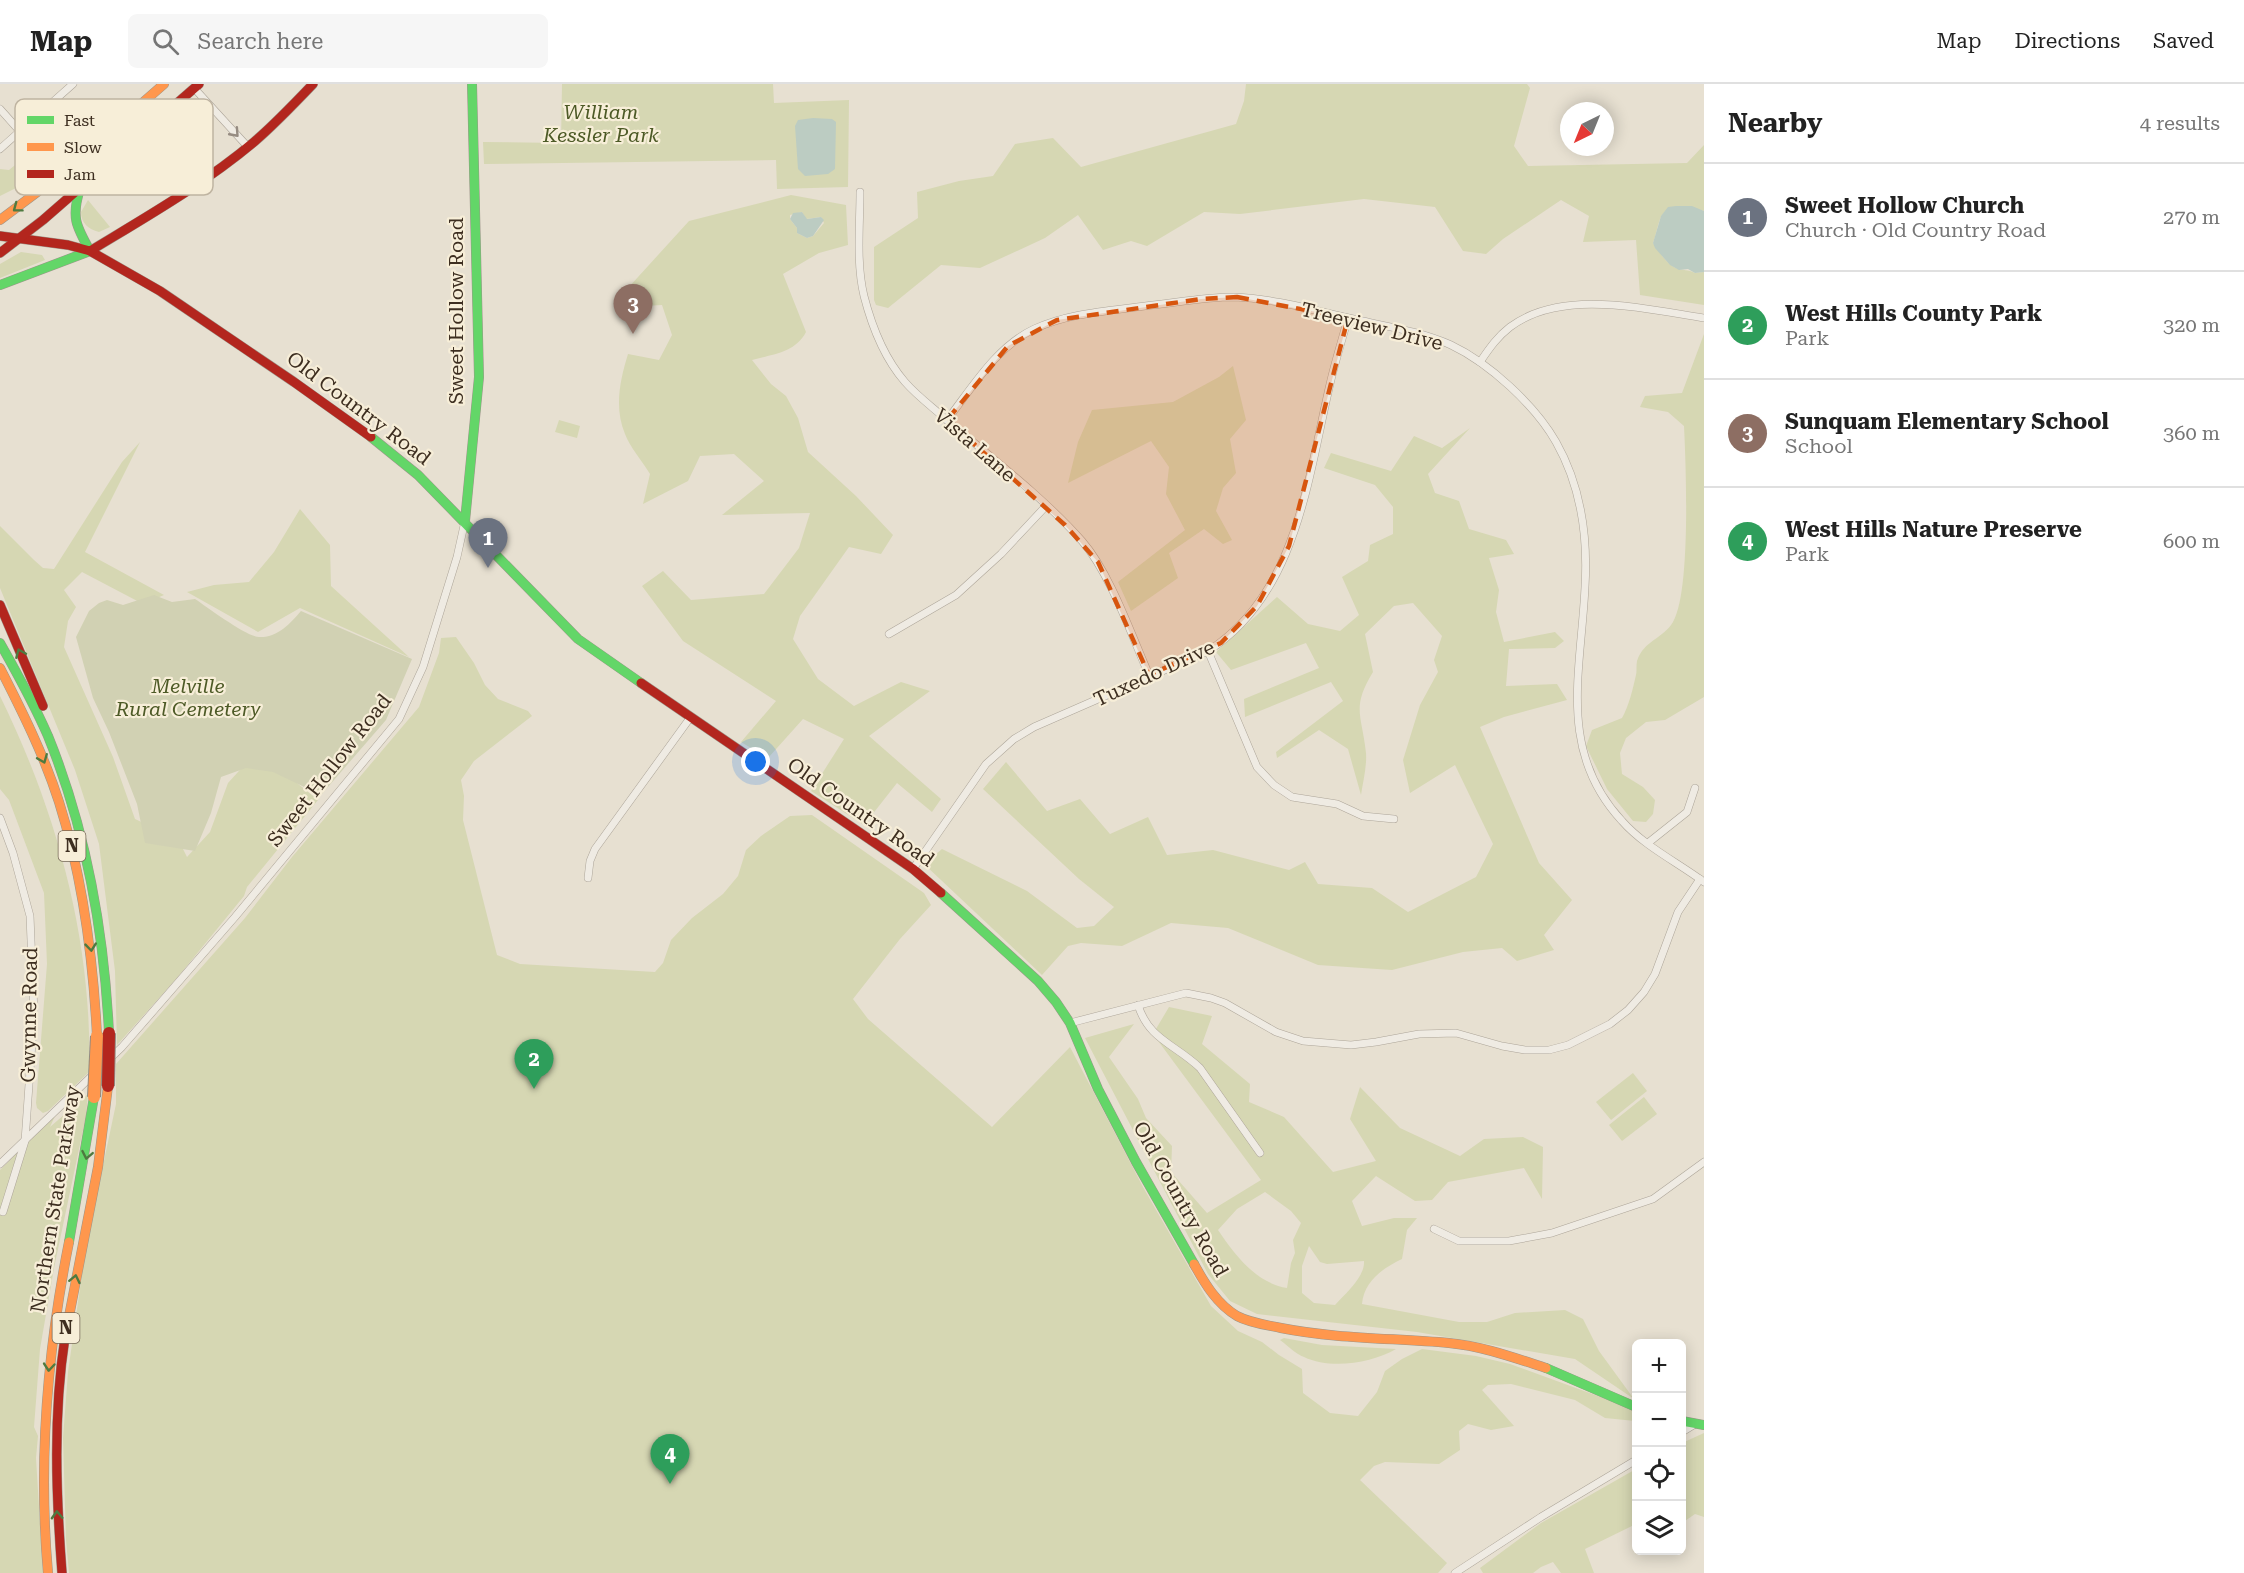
<!DOCTYPE html>
<html lang="en">
<head>
<meta charset="utf-8">
<style>
  :root { --surface:#fff; --page:#f6f6f6; --text:#222; --muted:#767676; --line:#e0e0e0; --accent:#7c3aed }
  body { margin:0; font-family:"Roboto Serif",serif; background:var(--page); color:var(--text) }
  .controls { position:absolute; right:18px; bottom:18px; display:grid; overflow:hidden; border-radius:9px; box-shadow:0 3px 15px #0003 }
  .controls button { width:54px; height:54px; display:grid; place-items:center; padding:0; border:0; border-bottom:2px solid var(--line); background:var(--surface); color:var(--text); font:30px sans-serif }
  .compass { position:absolute; left:1560px; top:18px; width:54px; height:54px; border-radius:50%; background:var(--surface); box-shadow:0 3px 15px #0003; rotate:223deg }
  .you { position:absolute; left:756px; top:678px; width:21px; height:21px; margin:-15px; border:4px solid #fff; border-radius:50%; background:#1a73e8; box-shadow:0 0 0 9px #1a73e833 }
  .badge { display:grid; place-items:center; width:39px; height:39px; border-radius:50%; background:var(--accent); color:#fff; font-size:20px; font-weight:700 }
  .pin { position:absolute; translate:-50% -50px; filter:drop-shadow(0 2px 3px #0008) }
  .pin::after { content:''; position:absolute; top:32px; width:21px; height:18px; background:inherit; clip-path:polygon(0 0,100% 0,50% 100%) }
  .list { margin:0; padding:0; list-style:none }
  h2 { display:flex; justify-content:space-between; align-items:center; height:78px; margin:0; padding:0 24px; font-size:26px }
  h2 small { font-size:20px; font-weight:400; color:var(--muted) }
  .list li { display:grid; grid-template-columns:39px 1fr auto; gap:18px; align-items:center; box-sizing:border-box; height:108px; padding:0 24px; border-top:2px solid var(--line) }
  .list b { display:block; font-size:22px; white-space:nowrap }
  .list p { margin:0; font-size:20px; white-space:nowrap; color:var(--muted) }
  .list em { font-size:20px; font-style:normal; color:var(--muted) }
  .icon { flex:none; width:33px; height:33px; fill:none; stroke:currentColor; stroke-width:2; stroke-linecap:round; stroke-linejoin:round }
  .map { position:relative; flex:none; width:1704px; height:1489px; overflow:hidden }
  header { display:flex; align-items:center; gap:36px; box-sizing:border-box; height:84px; padding:0 30px; background:var(--surface); border-bottom:2px solid var(--line) }
  header strong { font-size:28px }
  nav { display:flex; gap:33px; margin-inline-start:auto; font-size:21px }
  .search { width:420px; height:54px; background:var(--page); display:flex; align-items:center; gap:15px; box-sizing:border-box; padding:0 21px; border-radius:9px; color:var(--muted); font-size:22px }
  main { display:flex }
  aside { flex:1; background:var(--surface) }
  .map>svg:first-child { display:block }
  .green { fill:#d6d7b3; fill-rule:evenodd }
  .cemetery { fill:#d1d1b3 }
  .water { fill:#bcccc2 }
  .lines { fill:none; stroke-linecap:round; stroke-linejoin:round }
  .street-casing { stroke:#ada599; stroke-width:8 }
  .fast-casing { stroke:#9c958a; stroke-width:10 }
  .slow-casing { stroke:#9c958a; stroke-width:10 }
  .jam-casing { stroke:#9c958a; stroke-width:10 }
  .street { stroke:#efebe3; stroke-width:7 }
  .fast { stroke:#63d668; stroke-width:9 }
  .slow { stroke:#ff974d; stroke-width:9 }
  .jam { stroke:#b3261e; stroke-width:9 }
  .slow-bridge-casing { stroke:#928b80; stroke-width:14; stroke-linecap:butt }
  .jam-bridge-casing { stroke:#928b80; stroke-width:14; stroke-linecap:butt }
  .slow-bridge { stroke:#ff974d; stroke-width:12 }
  .jam-bridge { stroke:#b3261e; stroke-width:12 }
  .oneway { stroke:#968c82 }
  .oneway2 { stroke:#4e7a40 }
  .marked { fill:#d7550e; fill-opacity:0.2; stroke:#d7550e; stroke-width:4.5; stroke-dasharray:12 8; stroke-linejoin:round }
  .labels { text-anchor:middle; stroke-width:4.5; stroke-linejoin:round; paint-order:stroke }
  .shield { fill:#f7eed8; stroke:#756857; stroke-width:1.5 }
  .shield-label { font-size:18px; font-weight:bold; fill:#3d2e20 }
  .park-label { font-size:20px; font-style:italic; fill:#4d5a26; stroke:#f7eed8 }
  .street-label { font-size:20px; fill:#3d2e20; stroke:#f7eed8 }
  .key { fill:#f7eed8; stroke:#bfb4a1; stroke-width:1.5 }
  .key-label { font-size:16px; fill:#3d2e20 }
</style>
</head>
<body>
<header>
<strong>Map</strong>
<div class="search"><svg class="icon" aria-label="search" viewBox="0 0 24 24"><circle cx="10" cy="10" r="6"/><path d="M15 15l6 6"/></svg>Search here</div>
<nav><a>Map</a><a>Directions</a><a>Saved</a></nav>
</header>
<main>
<div class="map">
<svg width="1704" height="1489" viewBox="0 0 1704 1489">
  <rect width="100%" height="100%" fill="#e7e0d1"/>
  <g class="green">
    <polygon points="562,0 773,0 774,19 849,16 848,103 777,105 776,76 484,80 483,58 561,59"/>
    <path d="M 1246,0 L 1527,0 L 1530,4 L 1514,62 L 1528,82 L 1687,79 L 1704,61 L 1704,127 C 1690,122 1667,118 1660,135 C 1657,143 1656,151 1653,159 C 1660,168 1666,180 1676,184 C 1683,187 1688,185 1695,189 L 1704,188 L 1704,221 L 1640,211 L 1636,156 L 1583,158 L 1589,132 L 1561,116 L 1503,155 L 1486,170 L 1463,167 L 1435,123 L 1364,115 L 1240,130 L 1204,128 L 1147,162 L 1131,157 L 1103,166 L 1078,131 L 1045,154 L 980,184 L 941,181 L 888,224 L 876,221 L 874,216 L 874,163 L 918,134 L 917,108 L 959,97 L 993,92 L 1015,60 L 1053,54 L 1081,83 L 1236,40 L 1244,17 Z"/>
    <polygon points="31,68 44,83 18,103 0,112 0,85 9,86"/>
    <path d="M 791,111 L 846,121 L 848,161 L 819,169 L 783,190 L 806,248 C 795,269 773,270 752,276 L 771,300 L 786,312 L 798,334 L 808,368 L 856,412 L 893,451 L 881,470 L 849,463 L 800,532 L 793,555 L 818,595 L 854,622 L 901,598 L 930,607 L 869,652 L 941,715 L 932,728 L 897,699 L 864,741 L 811,707 L 844,655 L 803,635 L 768,674 L 741,658 L 776,617 L 683,557 L 642,502 L 663,487 L 691,516 L 764,510 L 799,464 L 810,429 L 722,431 L 764,397 L 734,370 L 700,372 L 688,397 L 643,420 L 650,390 C 642,377 630,363 625,350 C 614,324 620,296 628,270 L 659,276 L 672,251 L 662,221 L 627,223 L 628,204 L 689,137 ZM 802,128 L 806,135 L 821,133 L 824,139 L 813,152 L 807,154 L 797,149 L 797,144 L 790,135 L 790,131 Z"/>
    <path d="M 88,116 L 110,143 L 99,148 C 88,145 81,139 81,128 Z"/>
    <polygon points="21,168 42,171 45,176 0,194 0,180"/>
    <path d="M 1704,250 L 1704,613 L 1665,636 L 1646,638 L 1626,654 L 1620,669 L 1622,690 L 1643,703 L 1655,716 L 1653,730 L 1646,738 L 1633,737 L 1607,705 L 1586,662 L 1592,646 L 1622,634 C 1629,622 1633,604 1636,591 C 1637,587 1636,582 1637,577 C 1644,556 1663,555 1673,538 C 1691,507 1686,381 1684,342 L 1668,328 L 1640,323 L 1645,312 L 1682,309 Z"/>
    <polygon points="1233,282 1246,336 1230,355 1236,389 1223,404 1216,427 1232,456 1223,460 1204,445 1169,469 1178,494 1131,527 1118,498 1185,446 1166,410 1169,383 1151,357 1068,399 1078,358 1092,326 1173,318 1219,293"/>
    <polygon points="559,336 580,342 577,354 555,348"/>
    <path d="M 1470,344 L 1428,390 L 1435,409 L 1459,417 L 1469,445 L 1506,456 L 1514,470 L 1489,474 L 1499,506 L 1496,528 L 1504,558 L 1555,548 L 1564,557 L 1555,564 L 1509,565 L 1506,602 L 1557,600 L 1567,616 L 1504,633 L 1480,643 L 1539,779 L 1572,816 L 1544,851 L 1554,866 L 1517,877 L 1502,864 L 1463,868 L 1392,886 L 1318,881 L 1228,844 L 1171,839 L 1122,862 L 1081,859 L 1068,862 L 1042,891 L 924,780 L 942,765 L 1027,807 L 1077,844 L 1094,842 L 1114,823 L 1079,795 L 983,705 L 1006,678 L 1047,727 L 1080,715 L 1110,750 L 1148,733 L 1167,771 L 1213,766 L 1289,786 L 1305,778 L 1318,800 L 1372,804 L 1408,828 L 1476,793 L 1493,760 L 1455,681 L 1410,709 L 1403,676 L 1420,621 L 1438,588 L 1434,576 L 1442,552 L 1413,519 L 1394,522 L 1365,550 L 1373,588 C 1351,624 1362,631 1366,669 C 1367,682 1363,698 1361,711 L 1348,665 L 1319,646 L 1277,674 L 1276,668 L 1343,617 L 1331,598 L 1245,633 L 1244,615 L 1319,584 L 1306,559 L 1231,586 L 1216,568 L 1277,513 L 1308,540 L 1340,547 L 1359,531 L 1342,493 L 1368,477 L 1370,461 L 1393,450 L 1393,423 L 1375,401 L 1324,384 L 1331,369 L 1391,387 L 1414,352 L 1442,364 Z"/>
    <polygon points="140,358 85,468 164,511 143,520 82,488 64,506 76,523 68,537 64,563 113,673 135,735 178,755 187,773 210,748 228,699 248,677 276,682 318,716 247,803 244,812 177,894 117,961 115,887 99,760 75,686 0,504 0,442 34,476 43,484 54,485 122,378"/>
    <polygon points="300,425 330,461 331,502 409,573 300,524 258,548 187,508 214,501 249,498 274,468"/>
    <polygon points="456,553 474,579 485,601 498,615 528,627 532,632 474,677 461,696 464,712 463,736 497,871 520,880 655,888 663,879 671,856 692,834 723,810 738,792 746,766 761,752 790,732 812,731 924,809 931,821 900,855 853,915 868,935 992,1043 1070,963 1143,1103 1211,1222 1238,1247 1262,1258 1279,1271 1302,1285 1303,1309 1330,1329 1358,1332 1377,1308 1385,1287 1402,1275 1422,1265 1476,1272 1510,1280 1636,1326 1635,1337 1605,1334 1575,1316 1511,1300 1488,1301 1482,1306 1514,1342 1491,1346 1468,1340 1459,1347 1460,1366 1439,1380 1385,1378 1374,1382 1360,1396 1447,1479 1438,1489 69,1489 66,1456 63,1354 68,1288 86,1162 116,1020 116,980 245,834 292,773 419,623 439,569 441,554"/>
    <path d="M 0,612 C 57,728 93,858 89,988 L 48,1027 L 43,1029 L 37,1024 L 36,1019 L 47,880 L 44,809 L 9,716 L 0,705 Z"/>
    <path d="M 1169,923 L 1212,932 L 1202,960 L 1250,1000 L 1249,1018 L 1284,1033 L 1333,1088 L 1376,1077 L 1350,1035 L 1360,1003 L 1400,1044 L 1460,1072 L 1484,1055 L 1523,1053 L 1543,1063 L 1542,1115 L 1524,1084 L 1448,1098 L 1432,1116 L 1415,1117 L 1376,1092 L 1352,1117 L 1362,1142 L 1394,1134 L 1417,1134 L 1407,1146 L 1402,1175 C 1383,1184 1364,1197 1362,1220 L 1459,1238 L 1487,1238 L 1515,1229 L 1565,1226 L 1583,1235 L 1599,1267 L 1634,1315 L 1575,1275 L 1417,1248 L 1257,1230 L 1230,1217 L 1208,1190 L 1085,954 L 1134,940 L 1109,973 L 1138,1015 L 1146,1034 L 1172,1062 L 1171,1088 L 1207,1129 L 1261,1096 L 1153,950 ZM 1265,1108 L 1291,1127 L 1301,1139 L 1293,1156 L 1295,1169 L 1291,1179 L 1287,1204 C 1256,1199 1235,1171 1218,1146 L 1237,1125 ZM 1309,1162 L 1320,1178 L 1327,1180 L 1364,1177 C 1365,1193 1345,1210 1335,1221 L 1314,1219 L 1302,1209 L 1302,1182 Z"/>
    <polygon points="1633,989 1647,1007 1611,1036 1596,1018"/>
    <polygon points="88,1010 86,1032 54,1184 40,1265 34,1343 38,1352 36,1374 43,1489 0,1489 0,1086 55,1032 50,1043"/>
    <polygon points="1644,1013 1657,1030 1622,1057 1609,1041"/>
    <path d="M 1284,1254 L 1322,1261 L 1396,1265 C 1372,1279 1331,1286 1304,1273 C 1296,1270 1288,1262 1280,1256 Z"/>
    <polygon points="1704,1349 1704,1433 1695,1430 1682,1439 1682,1359"/>
    <polygon points="1636,1385 1636,1443 1634,1441 1585,1465 1594,1489 1561,1489 1553,1478 1541,1483 1533,1489 1483,1489 1480,1484 1541,1439"/>
  </g>
  <path class="cemetery" d="M 154,511 L 172,518 L 195,515 C 207,523 247,553 259,553 C 277,554 290,540 301,527 L 412,575 L 386,636 L 321,711 L 273,688 L 246,684 L 221,693 L 211,729 L 195,767 L 145,759 L 137,720 L 109,648 L 93,614 L 76,553 L 89,527 L 99,519 L 107,516 L 123,521 Z"/>
  <g class="water">
    <polygon points="813,34 832,35 836,38 835,85 828,90 805,92 798,85 795,42 798,36"/>
    <polygon points="1676,122 1692,122 1704,127 1704,188 1695,189 1688,185 1679,186 1670,181 1655,164 1653,159 1661,132 1668,123"/>
    <polygon points="802,128 807,135 821,133 824,136 813,152 807,154 797,149 797,144 790,135 793,129"/>
  </g>
  <g class="lines">
    <defs>
      <g id="street">
        <polyline points="194,4 248,63"/>
        <polyline points="0,25 41,71"/>
        <polyline points="0,65 73,0"/>
        <path d="M 860,108 C 860,142 856,179 864,212 C 872,243 885,275 905,298 C 918,313 935,325 949,338 C 993,375 1044,414 1082,457 C 1110,489 1131,550 1149,591"/>
        <path d="M 1480,278 C 1489,265 1497,253 1510,243 C 1562,204 1645,225 1704,234"/>
        <path d="M 947,336 C 972,304 996,263 1034,245 C 1069,229 1107,227 1145,222 C 1175,219 1204,213 1234,213 C 1273,214 1320,228 1358,236 C 1390,243 1422,248 1451,261 C 1489,279 1535,321 1556,358 C 1581,402 1588,453 1585,503 C 1581,588 1557,667 1622,737 C 1644,762 1677,778 1704,798"/>
        <polyline points="889,550 956,511 1001,470 1046,422"/>
        <polyline points="1208,567 1257,683 1274,701 1292,713 1337,720 1363,732 1394,735"/>
        <polyline points="0,734 13,769 30,832 34,930 25,1057 3,1128"/>
        <polyline points="1648,759 1687,728 1695,704"/>
        <path d="M 913,785 L 986,680 L 1014,655 L 1034,643 L 1208,567 C 1297,511 1308,393 1330,300 C 1335,278 1342,256 1348,234"/>
        <polyline points="588,794 590,777 595,765 690,634"/>
        <path d="M 1138,921 C 1149,956 1175,960 1200,984 L 1260,1069"/>
        <polyline points="1070,939 1186,909 1211,914 1225,919 1276,948 1303,957 1351,961 1376,958 1419,950 1456,949 1502,962 1525,966 1549,966 1568,961 1610,940 1628,926 1644,908 1655,890 1678,828 1700,795"/>
        <polyline points="0,1080 122,963 235,833 399,635 423,583 457,473 465,437"/>
        <polyline points="1434,1145 1459,1157 1509,1157 1552,1149 1653,1115 1704,1078"/>
        <polyline points="1682,1348 1695,1340"/>
        <polyline points="1455,1489 1541,1433 1636,1376"/>
      </g>
      <g id="fast">
        <path d="M 0,201 L 90,167 C 76,142 71,133 80,105"/>
        <polyline points="371,353 418,391 578,555 641,599"/>
        <polyline points="465,437 479,293 472,0"/>
        <path d="M 0,559 C 17,589 34,620 48,652 C 87,748 104,846 109,949"/>
        <polyline points="941,809 1038,897 1056,918 1070,939 1098,1005 1136,1078 1194,1180"/>
        <polyline points="69,1158 94,1013"/>
        <polyline points="1546,1284 1636,1323"/>
        <polyline points="1682,1337 1704,1341"/>
      </g>
      <g id="slow">
        <polyline points="0,136 60,91 164,0"/>
        <path d="M 0,584 C 22,627 44,671 59,718 C 83,794 93,872 97,952"/>
        <path d="M 1194,1180 C 1205,1200 1217,1220 1237,1232 C 1250,1239 1267,1241 1281,1244 C 1337,1255 1393,1254 1449,1259 C 1482,1262 1515,1274 1546,1284"/>
        <polyline points="65,1253 98,1083 108,1002"/>
        <path d="M 48,1489 C 38,1377 47,1268 69,1158"/>
      </g>
      <g id="jam">
        <polyline points="0,152 68,161 90,167 160,207 294,298 371,353"/>
        <path d="M 90,167 C 146,133 204,100 254,58 C 275,40 294,20 313,0"/>
        <polyline points="0,169 43,136 199,0"/>
        <polyline points="0,521 43,622"/>
        <polyline points="641,599 913,785 941,809"/>
        <path d="M 62,1489 C 56,1410 53,1331 65,1253"/>
      </g>
    </defs>
    <use href="#street" class="street-casing"/>
    <use href="#fast" class="fast-casing"/>
    <use href="#slow" class="slow-casing"/>
    <use href="#jam" class="jam-casing"/>
    <use href="#street" class="street"/>
    <use href="#fast" class="fast"/>
    <use href="#slow" class="slow"/>
    <use href="#jam" class="jam"/>
    <defs>
      <polyline id="slow-bridge" points="94,1013 97,952"/>
      <polyline id="jam-bridge" points="108,1002 109,949"/>
    </defs>
    <use href="#slow-bridge" class="slow-bridge-casing"/>
    <use href="#jam-bridge" class="jam-bridge-casing"/>
    <use href="#slow-bridge" class="slow-bridge"/>
    <use href="#jam-bridge" class="jam-bridge"/>
  </g>
  <defs><path id="oneway-chevron" d="M-2-3.5L2.5 0L-2 3.5" fill="none" stroke-width="1.6" stroke-linecap="round" stroke-linejoin="round" transform="scale(1.5)"/></defs>
  <use class="oneway" href="#oneway-chevron" transform="translate(235 49) rotate(48)"/>
  <g class="oneway2">
    <use href="#oneway-chevron" transform="translate(17 124) rotate(143)"/>
    <use href="#oneway-chevron" transform="translate(20 569) rotate(-113)"/>
    <use href="#oneway-chevron" transform="translate(43 675) rotate(68)"/>
    <use href="#oneway-chevron" transform="translate(91 863) rotate(84)"/>
    <use href="#oneway-chevron" transform="translate(87 1071) rotate(101)"/>
    <use href="#oneway-chevron" transform="translate(75 1195) rotate(-78)"/>
    <use href="#oneway-chevron" transform="translate(49 1283) rotate(95)"/>
    <use href="#oneway-chevron" transform="translate(57 1431) rotate(-92)"/>
  </g>
  <path class="marked" d="M 1237,213 L 1348,234 L 1289,462 L 1257,522 L 1221,559 L 1149,591 L 1098,478 L 1065,441 L 947,336 L 1008,262 L 1057,236 L 1201,215 Z"/>
  <g class="labels">
    <g class="shield">
      <rect x="58.5" y="747" width="27" height="30" rx="4.5"/>
      <rect x="52.5" y="1229" width="27" height="30" rx="4.5"/>
    </g>
    <g class="shield-label">
      <text x="72" y="768">N</text>
      <text x="66" y="1250">N</text>
    </g>
    <g class="park-label">
      <text x="601" y="35">William<tspan x="601" dy="23">Kessler Park</tspan></text>
      <text x="188" y="609">Melville<tspan x="188" dy="23">Rural Cemetery</tspan></text>
    </g>
    <g class="street-label">
      <text transform="translate(456 227) rotate(-90)" y="7">Sweet Hollow Road</text>
      <text transform="translate(1372 242) rotate(14)" y="7">Treeview Drive</text>
      <text transform="translate(359 324) rotate(37)" y="7">Old Country Road</text>
      <text transform="translate(975 361) rotate(41)" y="7">Vista Lane</text>
      <text transform="translate(1154 589) rotate(-25)" y="7">Tuxedo Drive</text>
      <text transform="translate(329 686) rotate(-52)" y="7">Sweet Hollow Road</text>
      <text transform="translate(861 728) rotate(35)" y="7">Old Country Road</text>
      <text transform="translate(29 931) rotate(-89)" y="7">Gwynne Road</text>
      <text transform="translate(55 1115) rotate(-81)" y="7">Northern State Parkway</text>
      <text transform="translate(1181 1115) rotate(61)" y="7">Old Country Road</text>
    </g>
  </g>
  <rect x="15" y="15" width="198" height="96" rx="9" class="key"/>
  <rect x="27" y="32" width="27" height="8" fill="#63d668"/>
  <rect x="27" y="59" width="27" height="8" fill="#ff974d"/>
  <rect x="27" y="86" width="27" height="8" fill="#b3261e"/>
  <g class="key-label">
    <text x="64" y="42">Fast</text>
    <text x="64" y="69">Slow</text>
    <text x="64" y="96">Jam</text>
  </g>
</svg>
<div class="controls">
<button>+</button>
<button>−</button>
<button><svg class="icon" aria-label="locate" viewBox="0 0 24 24"><circle cx="12" cy="12" r="6"/><path d="M12 2v4M12 18v4M2 12h4M18 12h4"/></svg></button>
<button><svg class="icon" aria-label="layers" viewBox="0 0 24 24"><path d="M12 4l9 5-9 5-9-5zM3 14l9 5 9-5"/></svg></button>
</div>
<svg class="compass" viewBox="-18 -18 36 36"><path d="M0-13l5 13h-10z" fill="#e53935"/><path d="M0 13l5-13h-10z" fill="#767676"/></svg>
<div class="you"></div>
<div class="pin badge" style="left:488px;top:484px;background:#6b7280">1</div>
<div class="pin badge" style="left:534px;top:1005px;background:#2e9e5b">2</div>
<div class="pin badge" style="left:633px;top:250px;background:#8d6e63">3</div>
<div class="pin badge" style="left:670px;top:1400px;background:#2e9e5b">4</div>
</div>
<aside>
<h2>Nearby<small>4 results</small></h2>
<ul class="list">
<li><span class="badge" style="background:#6b7280">1</span><div><b>Sweet Hollow Church</b><p>Church · Old Country Road</p></div><em>270 m</em></li>
<li><span class="badge" style="background:#2e9e5b">2</span><div><b>West Hills County Park</b><p>Park</p></div><em>320 m</em></li>
<li><span class="badge" style="background:#8d6e63">3</span><div><b>Sunquam Elementary School</b><p>School</p></div><em>360 m</em></li>
<li><span class="badge" style="background:#2e9e5b">4</span><div><b>West Hills Nature Preserve</b><p>Park</p></div><em>600 m</em></li>
</ul>
</aside>
</main>
</body>
</html>
